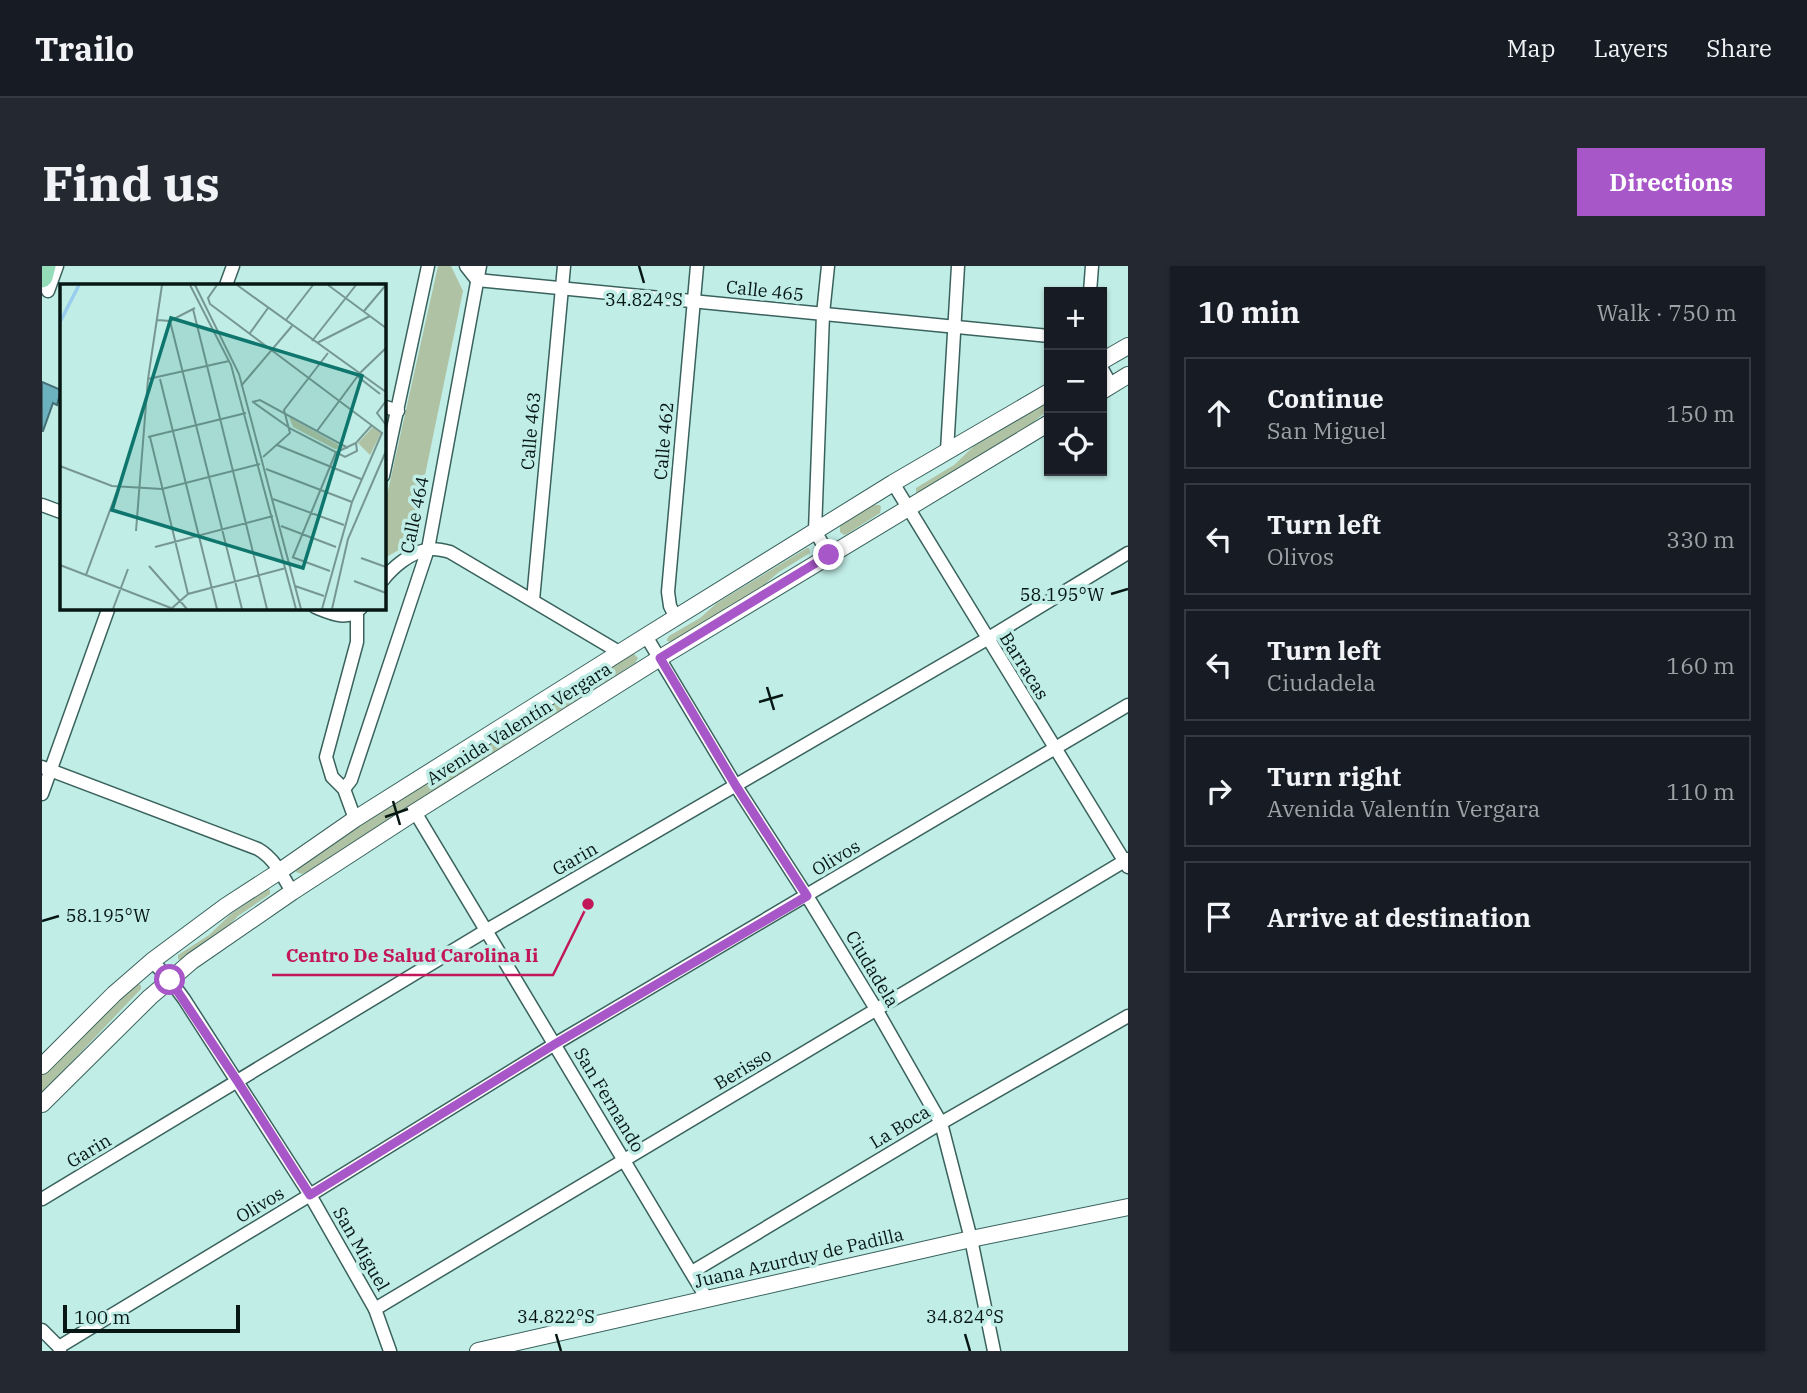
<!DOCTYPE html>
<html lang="en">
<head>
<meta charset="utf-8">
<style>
  :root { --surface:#171b24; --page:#242831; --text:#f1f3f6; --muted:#9ea1a6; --line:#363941; --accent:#a757c8 }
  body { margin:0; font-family:"IBM Plex Serif",serif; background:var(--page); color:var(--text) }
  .controls { position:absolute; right:21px; top:21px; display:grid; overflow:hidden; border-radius:0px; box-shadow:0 2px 5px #0004 }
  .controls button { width:63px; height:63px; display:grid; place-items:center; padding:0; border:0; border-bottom:2px solid var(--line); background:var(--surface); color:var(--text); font:35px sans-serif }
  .scale { position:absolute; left:21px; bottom:18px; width:177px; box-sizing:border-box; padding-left:7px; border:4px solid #061714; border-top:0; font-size:19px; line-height:24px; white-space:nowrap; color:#061714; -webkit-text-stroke:5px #c0ede6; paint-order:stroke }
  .stop { position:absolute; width:21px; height:21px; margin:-16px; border:5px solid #a757c8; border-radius:50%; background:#fff }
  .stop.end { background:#a757c8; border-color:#fff; box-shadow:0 2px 7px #0008 }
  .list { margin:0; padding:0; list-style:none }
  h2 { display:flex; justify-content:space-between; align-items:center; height:91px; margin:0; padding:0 28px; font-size:30px }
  h2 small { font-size:23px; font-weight:400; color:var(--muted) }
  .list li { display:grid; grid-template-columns:46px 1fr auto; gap:21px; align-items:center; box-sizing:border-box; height:112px; margin:0 14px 14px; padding:0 14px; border:2px solid var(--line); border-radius:0px }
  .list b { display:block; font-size:26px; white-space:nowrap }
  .list p { margin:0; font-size:23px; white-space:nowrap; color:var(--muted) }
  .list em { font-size:23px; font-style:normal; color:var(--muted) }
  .icon { flex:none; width:38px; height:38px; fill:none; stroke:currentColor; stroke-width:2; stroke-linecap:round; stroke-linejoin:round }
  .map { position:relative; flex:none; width:1086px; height:1085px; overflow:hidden; border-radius:0px }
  header { display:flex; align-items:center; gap:42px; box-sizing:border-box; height:98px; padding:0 35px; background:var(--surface); border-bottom:2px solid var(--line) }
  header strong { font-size:33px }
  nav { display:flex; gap:38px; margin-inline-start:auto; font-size:24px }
  .intro { display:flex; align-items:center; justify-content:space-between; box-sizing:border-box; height:168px; padding:0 42px }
  h1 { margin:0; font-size:49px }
  .button { padding:18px 32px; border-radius:0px; background:var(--accent); color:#fff; font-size:24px; font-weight:700 }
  main { display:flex; gap:42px; padding:0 42px }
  aside { flex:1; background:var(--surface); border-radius:0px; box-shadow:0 2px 5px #0004 }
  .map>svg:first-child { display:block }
  .green { fill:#b0c2a4 }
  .building { fill:#6cb1be; stroke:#466e76; stroke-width:2 }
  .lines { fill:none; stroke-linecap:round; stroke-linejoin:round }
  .minor-casing { stroke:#3a625d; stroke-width:15 }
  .tertiary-casing { stroke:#3a625d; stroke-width:18 }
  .primary-casing { stroke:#fff; stroke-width:24 }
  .minor { stroke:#fff; stroke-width:12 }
  .tertiary { stroke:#fff; stroke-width:16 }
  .primary { stroke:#95ddb9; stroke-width:21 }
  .route { stroke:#a757c8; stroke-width:9 }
  .ticks { fill:none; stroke:#061714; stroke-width:2.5 }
  .labels { text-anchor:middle; stroke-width:7; stroke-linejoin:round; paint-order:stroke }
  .street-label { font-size:18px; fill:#061714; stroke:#c0ede6 }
  .inset-river { fill:none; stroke:#99cdee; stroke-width:3.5 }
  .inset-road { fill:none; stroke:#769792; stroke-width:2 }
  .view { fill:#0f766e; fill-opacity:0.15; stroke:#0f766e; stroke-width:3.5 }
  .inset-edge { fill:none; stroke:#061714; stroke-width:3.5 }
  .ticks-label { font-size:18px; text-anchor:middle; fill:#061714; stroke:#c0ede6; stroke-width:7; stroke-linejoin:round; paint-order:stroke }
  .leader { fill:none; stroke:#c2185b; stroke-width:2.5 }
  .callout-dot { fill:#c2185b; stroke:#c0ede6; stroke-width:2.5 }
  .callout-label { font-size:19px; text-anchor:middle; font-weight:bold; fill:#c2185b; stroke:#c0ede6; stroke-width:7; stroke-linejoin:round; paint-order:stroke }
</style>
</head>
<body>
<header>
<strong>Trailo</strong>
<nav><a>Map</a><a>Layers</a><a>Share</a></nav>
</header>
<div class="intro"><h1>Find us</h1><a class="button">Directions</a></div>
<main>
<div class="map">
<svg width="1086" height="1085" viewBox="0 0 1086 1085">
  <rect width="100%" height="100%" fill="#c0ede6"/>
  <g class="green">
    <polygon points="396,0 409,0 421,25 369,277 341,293 341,247"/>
    <polygon points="1007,136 1007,143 987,160 878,226 874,226 874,222 912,199 932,180"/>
    <polygon points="832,239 838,239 839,241 838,247 805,268 802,269 798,266 798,260"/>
    <polygon points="765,282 767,282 768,287 737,306 717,323 630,376 625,375 625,373 627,370 658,352 675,337"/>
    <polygon points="592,388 596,392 593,397 267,605 260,608 254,606 255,603 261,596 586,390"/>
    <polygon points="226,623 228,624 228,628 196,650 182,665 138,694 136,693 136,689 167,669 190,647"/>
    <polygon points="92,717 99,719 99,723 0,827 0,809"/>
  </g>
  <polygon class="building" points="0,116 19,124 15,139 11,137 1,165 0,165"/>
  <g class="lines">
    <defs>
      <g id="minor">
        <polyline points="424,0 435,14"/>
        <polyline points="786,0 781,48 773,265 787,289"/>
        <polyline points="435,14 1007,70"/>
        <polyline points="184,19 191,0"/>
        <polyline points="6,25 15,0"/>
        <polyline points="1048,26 1050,0"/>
        <polyline points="1060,103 1069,119"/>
        <polyline points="341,140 356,145"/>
        <polyline points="905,185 916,0"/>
        <polyline points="341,210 386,0"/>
        <polyline points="851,217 1086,601"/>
        <polyline points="0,239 19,246"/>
        <path d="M 341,314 C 351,301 368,287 384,284 C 391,282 401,284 408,286 L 577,386"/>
        <polyline points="491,334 522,0"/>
        <path d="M 273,341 C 288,347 306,356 319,342"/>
        <polyline points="634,352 628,340 626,326 655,0"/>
        <polyline points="604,370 694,520 765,630 834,743 899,857 929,973 952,1085"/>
        <path d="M 0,501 L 216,583 C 232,592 241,610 250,626"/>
        <polyline points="302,523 309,514 386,283 438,0"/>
        <polyline points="0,528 67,341"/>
        <polyline points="373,546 665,1033"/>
        <polyline points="313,553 302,523 290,511 284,491 315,376 315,341"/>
        <polyline points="110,695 128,714 142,733 268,929 333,1043 348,1085"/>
        <polyline points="0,933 445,664 945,373 1086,287"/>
        <polyline points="650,1006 899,857 1086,750"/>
        <polyline points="333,1043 1086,593"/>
        <polyline points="0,1064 17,1081 18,1085"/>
        <polyline points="17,1081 268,929 513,778 1086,439"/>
      </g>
      <g id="tertiary">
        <polyline points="1060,95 1086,80"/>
        <polyline points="1060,125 1086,109"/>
        <polyline points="0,800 72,728 110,695 184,640 238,605 313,553 604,370 851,217 1007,126"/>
        <polyline points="0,838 108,731 128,714 150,695 250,626 373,546 618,392 1007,157"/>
        <polyline points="436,1085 929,973 1086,941"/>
      </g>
      <polyline id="primary" points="0,11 3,0"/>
    </defs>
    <use href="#minor" class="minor-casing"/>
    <use href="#tertiary" class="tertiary-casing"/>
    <use href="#primary" class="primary-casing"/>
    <use href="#minor" class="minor"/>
    <use href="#tertiary" class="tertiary"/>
    <use href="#primary" class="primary"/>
  </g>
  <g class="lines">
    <polyline class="route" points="128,714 196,816 268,929 513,778 765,630 694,520 618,392 787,289"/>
  </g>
  <path class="ticks" d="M 597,0 L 602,17M 1069,328 L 1086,323M 725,421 L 732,444M 717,436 L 741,429M 351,535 L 358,559M 343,551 L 366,543M 0,655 L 17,650M 514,1068 L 519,1085M 923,1068 L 928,1085"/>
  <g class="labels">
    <g class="street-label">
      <text transform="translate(723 25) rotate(6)" y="6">Calle 465</text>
      <text transform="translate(489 165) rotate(-85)" y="6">Calle 463</text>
      <text transform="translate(622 175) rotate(-85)" y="6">Calle 462</text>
      <text transform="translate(373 249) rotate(-78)" y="6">Calle 464</text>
      <text transform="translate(982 400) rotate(58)" y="6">Barracas</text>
      <text transform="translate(477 458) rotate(-32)" y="6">Avenida Valentín Vergara</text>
      <text transform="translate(794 592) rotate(-31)" y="6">Olivos</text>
      <text transform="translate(533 593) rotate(-30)" y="6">Garin</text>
      <text transform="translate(830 703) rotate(59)" y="6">Ciudadela</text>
      <text transform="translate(701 803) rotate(-31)" y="6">Berisso</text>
      <text transform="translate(567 834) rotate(59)" y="6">San Fernando</text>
      <text transform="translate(858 861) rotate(-31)" y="6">La Boca</text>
      <text transform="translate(47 885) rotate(-31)" y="6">Garin</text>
      <text transform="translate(218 939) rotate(-31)" y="6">Olivos</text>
      <text transform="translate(319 983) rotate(60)" y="6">San Miguel</text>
      <text transform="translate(757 992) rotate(-13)" y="6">Juana Azurduy de Padilla</text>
    </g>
  </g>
  <g transform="translate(18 18)">
    <rect width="326" height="326" fill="#c0ede6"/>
    <path d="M 229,133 L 284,164 L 275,165 L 233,143 ZM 313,143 L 321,149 L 310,171 L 298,159 Z" fill="#b0c2a4"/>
    <path class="inset-river" d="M 0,38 L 19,1"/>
    <path class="inset-road" d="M 130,1 L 171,81 L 236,325M 135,1 L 179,90 L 241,325M 157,1 L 148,14 L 150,20 L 322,149 L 292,218 L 262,325M 177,1 L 326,108M 268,1 L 326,44M 133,25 L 207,325M 304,27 L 326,1M 97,36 L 110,37 L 135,24M 226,36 L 253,1M 110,37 L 182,325M 190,49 L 208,24M 252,57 L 296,1M 257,59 L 310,32M 297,92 L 320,110M 88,95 L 169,77M 100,95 L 157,325M 181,102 L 232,42M 326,117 L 317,129 L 326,141M 192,118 L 200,116 L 288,164M 193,118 L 231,145 L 285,173 L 297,167 L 296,159M 257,147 L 300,89 L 326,64M 88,153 L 186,129M 90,153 L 128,310M 217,161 L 301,195M 277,168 L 296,159 L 312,141M 203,173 L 230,149 L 224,126 L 268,69M 0,182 L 52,202 L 102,205 L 200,180M 206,185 L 292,218M 213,215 L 284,241M 221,242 L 276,263M 76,247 L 88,95 L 102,1M 95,263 L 213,232M 232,273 L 270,287M 233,273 L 276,168M 301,274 L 326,283M 0,281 L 111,324M 89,282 L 127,325M 26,291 L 59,202M 294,297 L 326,309M 235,302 L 264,312M 53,325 L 68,285M 111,325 L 128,310 L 226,284M 272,325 L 288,255 L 326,167"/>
    <path class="view" d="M 111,34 L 302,92 L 243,284 L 52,226 Z"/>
    <rect width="326" height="326" class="inset-edge"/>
  </g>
  <g class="ticks-label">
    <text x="602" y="40">34.824°S</text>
    <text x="1020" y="335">58.195°W</text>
    <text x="66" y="656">58.195°W</text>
    <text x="514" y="1057">34.822°S</text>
    <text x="923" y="1057">34.824°S</text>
  </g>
  <path class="leader" d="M546 638L511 709H230"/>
  <circle class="callout-dot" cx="546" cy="638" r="7"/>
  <g class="callout-label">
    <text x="370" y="696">Centro De Salud Carolina Ii</text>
  </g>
</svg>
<div class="controls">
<button>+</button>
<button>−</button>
<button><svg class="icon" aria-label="locate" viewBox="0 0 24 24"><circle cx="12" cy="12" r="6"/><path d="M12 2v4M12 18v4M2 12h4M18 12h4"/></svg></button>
</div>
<div class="scale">100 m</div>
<div class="stop" style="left:128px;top:714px"></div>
<div class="stop end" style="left:787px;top:289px"></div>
</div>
<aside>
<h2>10 min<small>Walk · 750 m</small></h2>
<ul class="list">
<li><svg class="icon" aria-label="ahead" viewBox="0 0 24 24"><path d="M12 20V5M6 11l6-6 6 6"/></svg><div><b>Continue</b><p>San Miguel</p></div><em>150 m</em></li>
<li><svg class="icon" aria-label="left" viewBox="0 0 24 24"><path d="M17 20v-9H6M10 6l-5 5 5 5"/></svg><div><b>Turn left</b><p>Olivos</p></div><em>330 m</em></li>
<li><svg class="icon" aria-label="left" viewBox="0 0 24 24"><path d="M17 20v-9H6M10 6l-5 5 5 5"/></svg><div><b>Turn left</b><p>Ciudadela</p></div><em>160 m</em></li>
<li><svg class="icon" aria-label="right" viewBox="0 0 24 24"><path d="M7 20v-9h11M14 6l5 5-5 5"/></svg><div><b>Turn right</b><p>Avenida Valentín Vergara</p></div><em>110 m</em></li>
<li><svg class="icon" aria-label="arrive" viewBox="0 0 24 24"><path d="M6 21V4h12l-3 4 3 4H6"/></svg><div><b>Arrive at destination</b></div></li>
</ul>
</aside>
</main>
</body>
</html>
